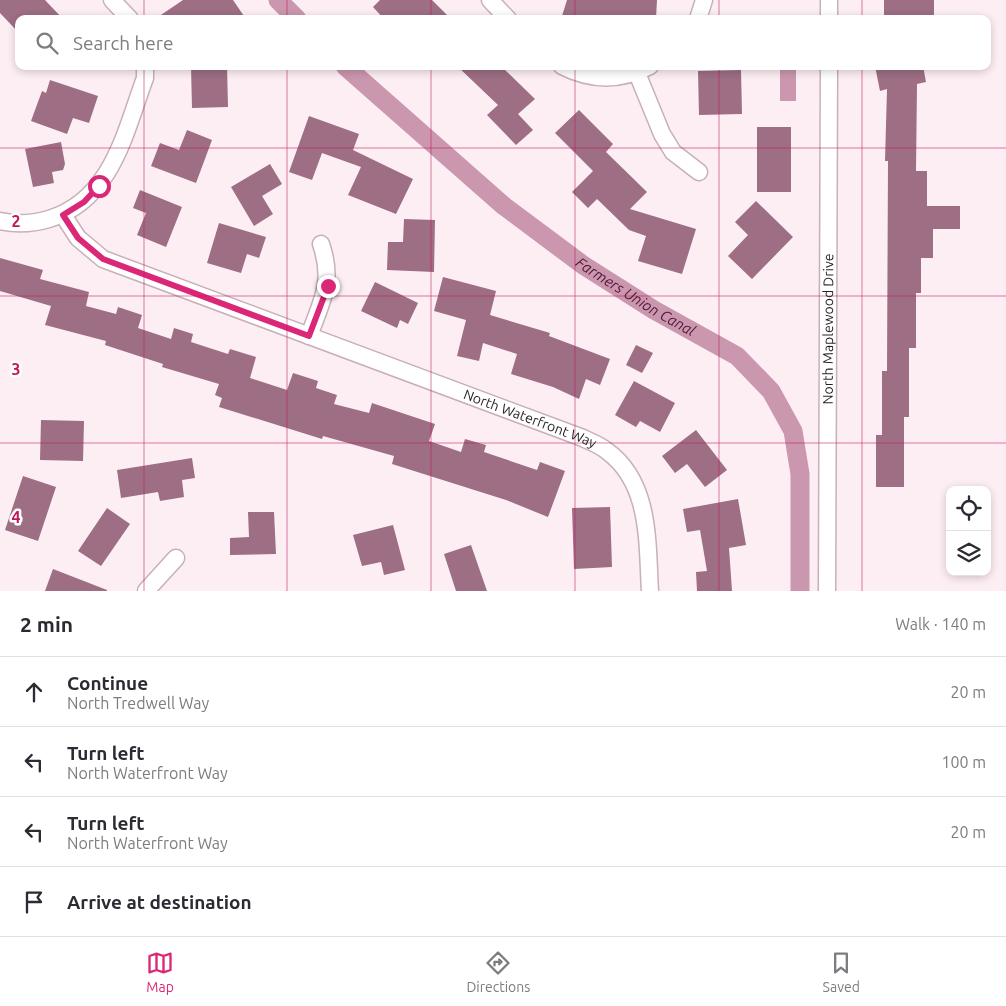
<!DOCTYPE html>
<html lang="en">
<head>
<meta charset="utf-8">
<style>
  :root { --surface:#fff; --page:#f7f7f7; --text:#2b2b33; --muted:#7c7c81; --line:#e1e1e2; --accent:#db2777 }
  body { margin:0; font-family:Ubuntu,sans-serif; background:var(--page); color:var(--text) }
  .controls { position:absolute; right:15px; bottom:15px; display:grid; overflow:hidden; border-radius:10px; box-shadow:0 2px 8px #0003 }
  .controls button { width:45px; height:45px; display:grid; place-items:center; padding:0; border:0; border-bottom:1px solid var(--line); background:var(--surface); color:var(--text); font:25px sans-serif }
  .stop { position:absolute; width:15px; height:15px; margin:-11px; border:4px solid #db2777; border-radius:50%; background:#fff }
  .stop.end { background:#db2777; border-color:#fff; box-shadow:0 1px 5px #0008 }
  .list { margin:0; padding:0; list-style:none }
  h2 { display:flex; justify-content:space-between; align-items:center; height:65px; margin:0; padding:0 20px; font-size:21px }
  h2 small { font-size:16px; font-weight:400; color:var(--muted) }
  .list li { display:grid; grid-template-columns:32px 1fr auto; gap:15px; align-items:center; box-sizing:border-box; height:70px; padding:0 20px; border-top:1px solid var(--line) }
  .list b { display:block; font-size:19px; white-space:nowrap }
  .list p { margin:0; font-size:16px; white-space:nowrap; color:var(--muted) }
  .list em { font-size:16px; font-style:normal; color:var(--muted) }
  .icon { flex:none; width:28px; height:28px; fill:none; stroke:currentColor; stroke-width:2; stroke-linecap:round; stroke-linejoin:round }
  .map { position:relative; flex:none; width:1006px; height:591px; overflow:hidden }
  .search { position:absolute; background:var(--surface); box-shadow:0 2px 8px #0003; left:15px; right:15px; top:15px; height:55px; display:flex; align-items:center; gap:12px; box-sizing:border-box; padding:0 18px; border-radius:10px; color:var(--muted); font-size:19px }
  .sheet { height:345px; background:var(--surface) }
  nav { display:flex; justify-content:space-around; align-items:center; box-sizing:border-box; height:70px; border-top:1px solid var(--line); background:var(--surface); font-size:14px; color:var(--muted) }
  nav a { display:grid; justify-items:center; gap:2px }
  nav .on { color:var(--accent) }
  .map>svg:first-child { display:block }
  .water { fill:#ca97ae }
  .lines { fill:none; stroke-linecap:round; stroke-linejoin:round }
  .canal { stroke:#ca97ae; stroke-width:19 }
  .building { fill:#9d6e84 }
  .minor-casing { stroke:#c7b0ba; stroke-width:19 }
  .minor { stroke:#fff; stroke-width:16 }
  .route { stroke:#db2777; stroke-width:6 }
  .grid { fill:none; stroke:#c2185b; stroke-width:1; stroke-opacity:0.55 }
  .labels { text-anchor:middle; stroke-width:5; stroke-linejoin:round; paint-order:stroke }
  .street-label { font-size:14px; fill:#261e21; stroke:#fff }
  .water-label { font-size:15px; font-style:italic; fill:#511537; stroke:#fff }
  .grid-label { font-size:16px; text-anchor:middle; font-weight:bold; fill:#c2185b; stroke:#fff; stroke-width:5; stroke-linejoin:round; paint-order:stroke }
</style>
</head>
<body>
<div class="map">
<svg width="1006" height="591" viewBox="0 0 1006 591">
  <rect width="100%" height="100%" fill="#fdeef4"/>
  <rect class="water" x="780" y="69" width="16" height="32"/>
  <g class="lines">
    <g class="canal">
      <polyline points="278,0 297,19"/>
      <path id="s1" d="M 345,66 L 504,206 L 583,265 L 654,310 L 737,356 L 771,391 L 793,431 L 800,474 L 800,591"/>
    </g>
  </g>
  <g class="building">
    <polygon points="0,0 45,0 63,19 19,19 19,33 0,13"/>
    <polygon points="183,0 233,0 246,19 155,19"/>
    <polygon points="380,0 432,0 451,19 384,19 373,7"/>
    <polygon points="567,0 657,0 656,19 571,19 562,16"/>
    <rect x="884" y="0" width="50" height="19"/>
    <polygon points="191,66 227,66 228,107 192,108"/>
    <polygon points="457,66 501,66 535,99 518,114 533,130 516,145 487,115 498,105"/>
    <polygon points="875,66 923,66 926,82 917,84 916,171 927,171 927,206 960,206 960,229 933,229 933,258 921,258 921,293 916,293 916,348 909,348 909,417 904,417 904,487 876,487 876,435 882,435 882,371 887,371 888,161 885,161 887,89 880,91"/>
    <polygon points="741,70 742,114 699,115 698,71"/>
    <polygon points="50,80 98,96 89,123 73,118 67,134 31,121 42,91 46,93"/>
    <polygon points="579,110 613,144 606,152 647,192 630,209 696,229 682,274 638,261 646,236 629,230 597,199 588,208 572,192 593,171 555,133"/>
    <polygon points="309,116 359,134 353,150 413,179 396,214 348,195 361,167 322,153 312,180 289,172"/>
    <rect x="757" y="127" width="34" height="65"/>
    <polygon points="187,130 212,140 196,183 151,166 160,143 179,150"/>
    <polygon points="61,142 65,164 63,170 52,172 54,183 33,187 25,149"/>
    <polygon points="270,164 282,184 262,196 273,214 254,226 231,187"/>
    <polygon points="140,190 182,207 166,247 137,235 146,213 133,208"/>
    <polygon points="756,201 793,237 752,279 728,256 748,235 735,222"/>
    <polygon points="404,219 435,220 434,272 387,270 388,242 403,242"/>
    <polygon points="219,223 266,237 259,258 247,254 241,273 207,263"/>
    <polygon points="0,258 43,270 40,279 89,292 86,306 116,314 118,307 142,315 138,328 171,339 174,328 193,334 191,342 228,354 230,349 256,357 250,378 287,390 293,373 318,381 316,388 337,395 334,404 369,413 372,403 435,424 429,441 461,452 465,439 486,445 484,452 537,470 540,462 565,471 548,517 506,500 392,464 394,456 323,436 322,439 219,407 222,398 215,395 219,384 162,367 163,364 105,345 106,341 45,325 51,306 0,291"/>
    <polygon points="443,277 496,291 490,315 550,333 549,336 610,359 600,385 586,379 579,399 553,387 511,374 517,354 483,343 479,361 457,356 466,320 434,311"/>
    <polygon points="375,282 418,303 408,324 400,320 397,328 361,311"/>
    <polygon points="636,345 653,353 642,373 626,365"/>
    <polygon points="634,381 675,403 660,432 640,421 636,427 615,415"/>
    <polygon points="41,420 84,421 83,461 40,460"/>
    <polygon points="696,430 727,470 705,487 687,464 675,473 662,456"/>
    <polygon points="192,458 195,478 182,480 184,497 160,501 158,492 121,498 117,470"/>
    <polygon points="23,476 56,487 38,541 5,530"/>
    <polygon points="738,499 746,545 729,548 732,591 697,591 696,572 707,571 700,530 687,532 683,509"/>
    <polygon points="610,507 612,567 574,569 572,508"/>
    <polygon points="107,508 130,524 101,566 78,551"/>
    <polygon points="248,512 274,512 276,554 230,555 230,538 249,537"/>
    <polygon points="393,525 405,570 384,575 381,562 362,566 353,535"/>
    <polygon points="471,545 487,591 456,591 444,554"/>
    <polygon points="53,569 107,590 107,591 45,591"/>
  </g>
  <g class="lines">
    <defs>
      <g id="minor">
        <polyline points="112,0 130,19"/>
        <polyline points="490,0 508,19"/>
        <polyline points="698,19 704,0"/>
        <polyline points="829,19 829,0"/>
        <path d="M 562,66 C 591,81 621,81 650,66"/>
        <polyline points="637,73 662,134 673,152 699,172"/>
        <path id="s2" d="M 63,215 L 78,238 L 103,259 L 583,438 C 591,442 600,445 607,451 C 651,483 647,543 650,591"/>
        <path d="M 0,221 C 17,225 32,224 49,219 C 112,200 125,132 145,78 L 145,66"/>
        <path d="M 309,336 C 322,300 334,282 321,244"/>
        <polyline points="146,591 176,558"/>
        <path id="s3" d="M 827,591 L 829,66"/>
      </g>
    </defs>
    <use href="#minor" class="minor-casing"/>
    <use href="#minor" class="minor"/>
  </g>
  <g class="lines">
    <polyline class="route" points="99,186 84,202 63,215 78,238 103,259 309,336 328,286"/>
  </g>
  <path class="grid" d="M 144,0 L 144,19M 287,0 L 287,19M 431,0 L 431,19M 575,0 L 575,19M 719,0 L 719,19M 862,0 L 862,19M 144,66 L 144,591M 287,66 L 287,591M 431,66 L 431,591M 575,66 L 575,591M 719,66 L 719,591M 862,66 L 862,591M 0,148 L 1006,148M 0,296 L 1006,296M 0,443 L 1006,443"/>
  <g class="labels">
    <g class="street-label">
      <text dy="5" stroke="none"><textPath href="#s3" startOffset="262">North Maplewood Drive</textPath></text>
      <text dy="5" stroke="none"><textPath href="#s2" startOffset="516">North Waterfront Way</textPath></text>
    </g>
    <g class="water-label">
      <text dy="5" stroke="none"><textPath href="#s1" startOffset="372">Farmers Union Canal</textPath></text>
    </g>
  </g>
  <g class="grid-label">
    <text x="16" y="227">2</text>
    <text x="16" y="375">3</text>
    <text x="16" y="523">4</text>
  </g>
</svg>
<div class="controls">
<button><svg class="icon" aria-label="locate" viewBox="0 0 24 24"><circle cx="12" cy="12" r="6"/><path d="M12 2v4M12 18v4M2 12h4M18 12h4"/></svg></button>
<button><svg class="icon" aria-label="layers" viewBox="0 0 24 24"><path d="M12 4l9 5-9 5-9-5zM3 14l9 5 9-5"/></svg></button>
</div>
<div class="stop" style="left:99px;top:186px"></div>
<div class="stop end" style="left:328px;top:286px"></div>
<div class="search"><svg class="icon" aria-label="search" viewBox="0 0 24 24"><circle cx="10" cy="10" r="6"/><path d="M15 15l6 6"/></svg>Search here</div>
</div>
<section class="sheet">
<h2>2 min<small>Walk · 140 m</small></h2>
<ul class="list">
<li><svg class="icon" aria-label="ahead" viewBox="0 0 24 24"><path d="M12 20V5M6 11l6-6 6 6"/></svg><div><b>Continue</b><p>North Tredwell Way</p></div><em>20 m</em></li>
<li><svg class="icon" aria-label="left" viewBox="0 0 24 24"><path d="M17 20v-9H6M10 6l-5 5 5 5"/></svg><div><b>Turn left</b><p>North Waterfront Way</p></div><em>100 m</em></li>
<li><svg class="icon" aria-label="left" viewBox="0 0 24 24"><path d="M17 20v-9H6M10 6l-5 5 5 5"/></svg><div><b>Turn left</b><p>North Waterfront Way</p></div><em>20 m</em></li>
<li><svg class="icon" aria-label="arrive" viewBox="0 0 24 24"><path d="M6 21V4h12l-3 4 3 4H6"/></svg><div><b>Arrive at destination</b></div></li>
</ul>
</section>
<nav>
<a class="on"><svg class="icon" aria-label="map" viewBox="0 0 24 24"><path d="M3 6l6-2 6 2 6-2v14l-6 2-6-2-6 2zM9 4v14M15 6v14"/></svg>Map</a>
<a><svg class="icon" aria-label="directions" viewBox="0 0 24 24"><path d="M12 3l9 9-9 9-9-9zM9 14v-3h6M13 9l2 2-2 2"/></svg>Directions</a>
<a><svg class="icon" aria-label="saved" viewBox="0 0 24 24"><path d="M7 4h10v16l-5-4-5 4z"/></svg>Saved</a>
</nav>
</body>
</html>
